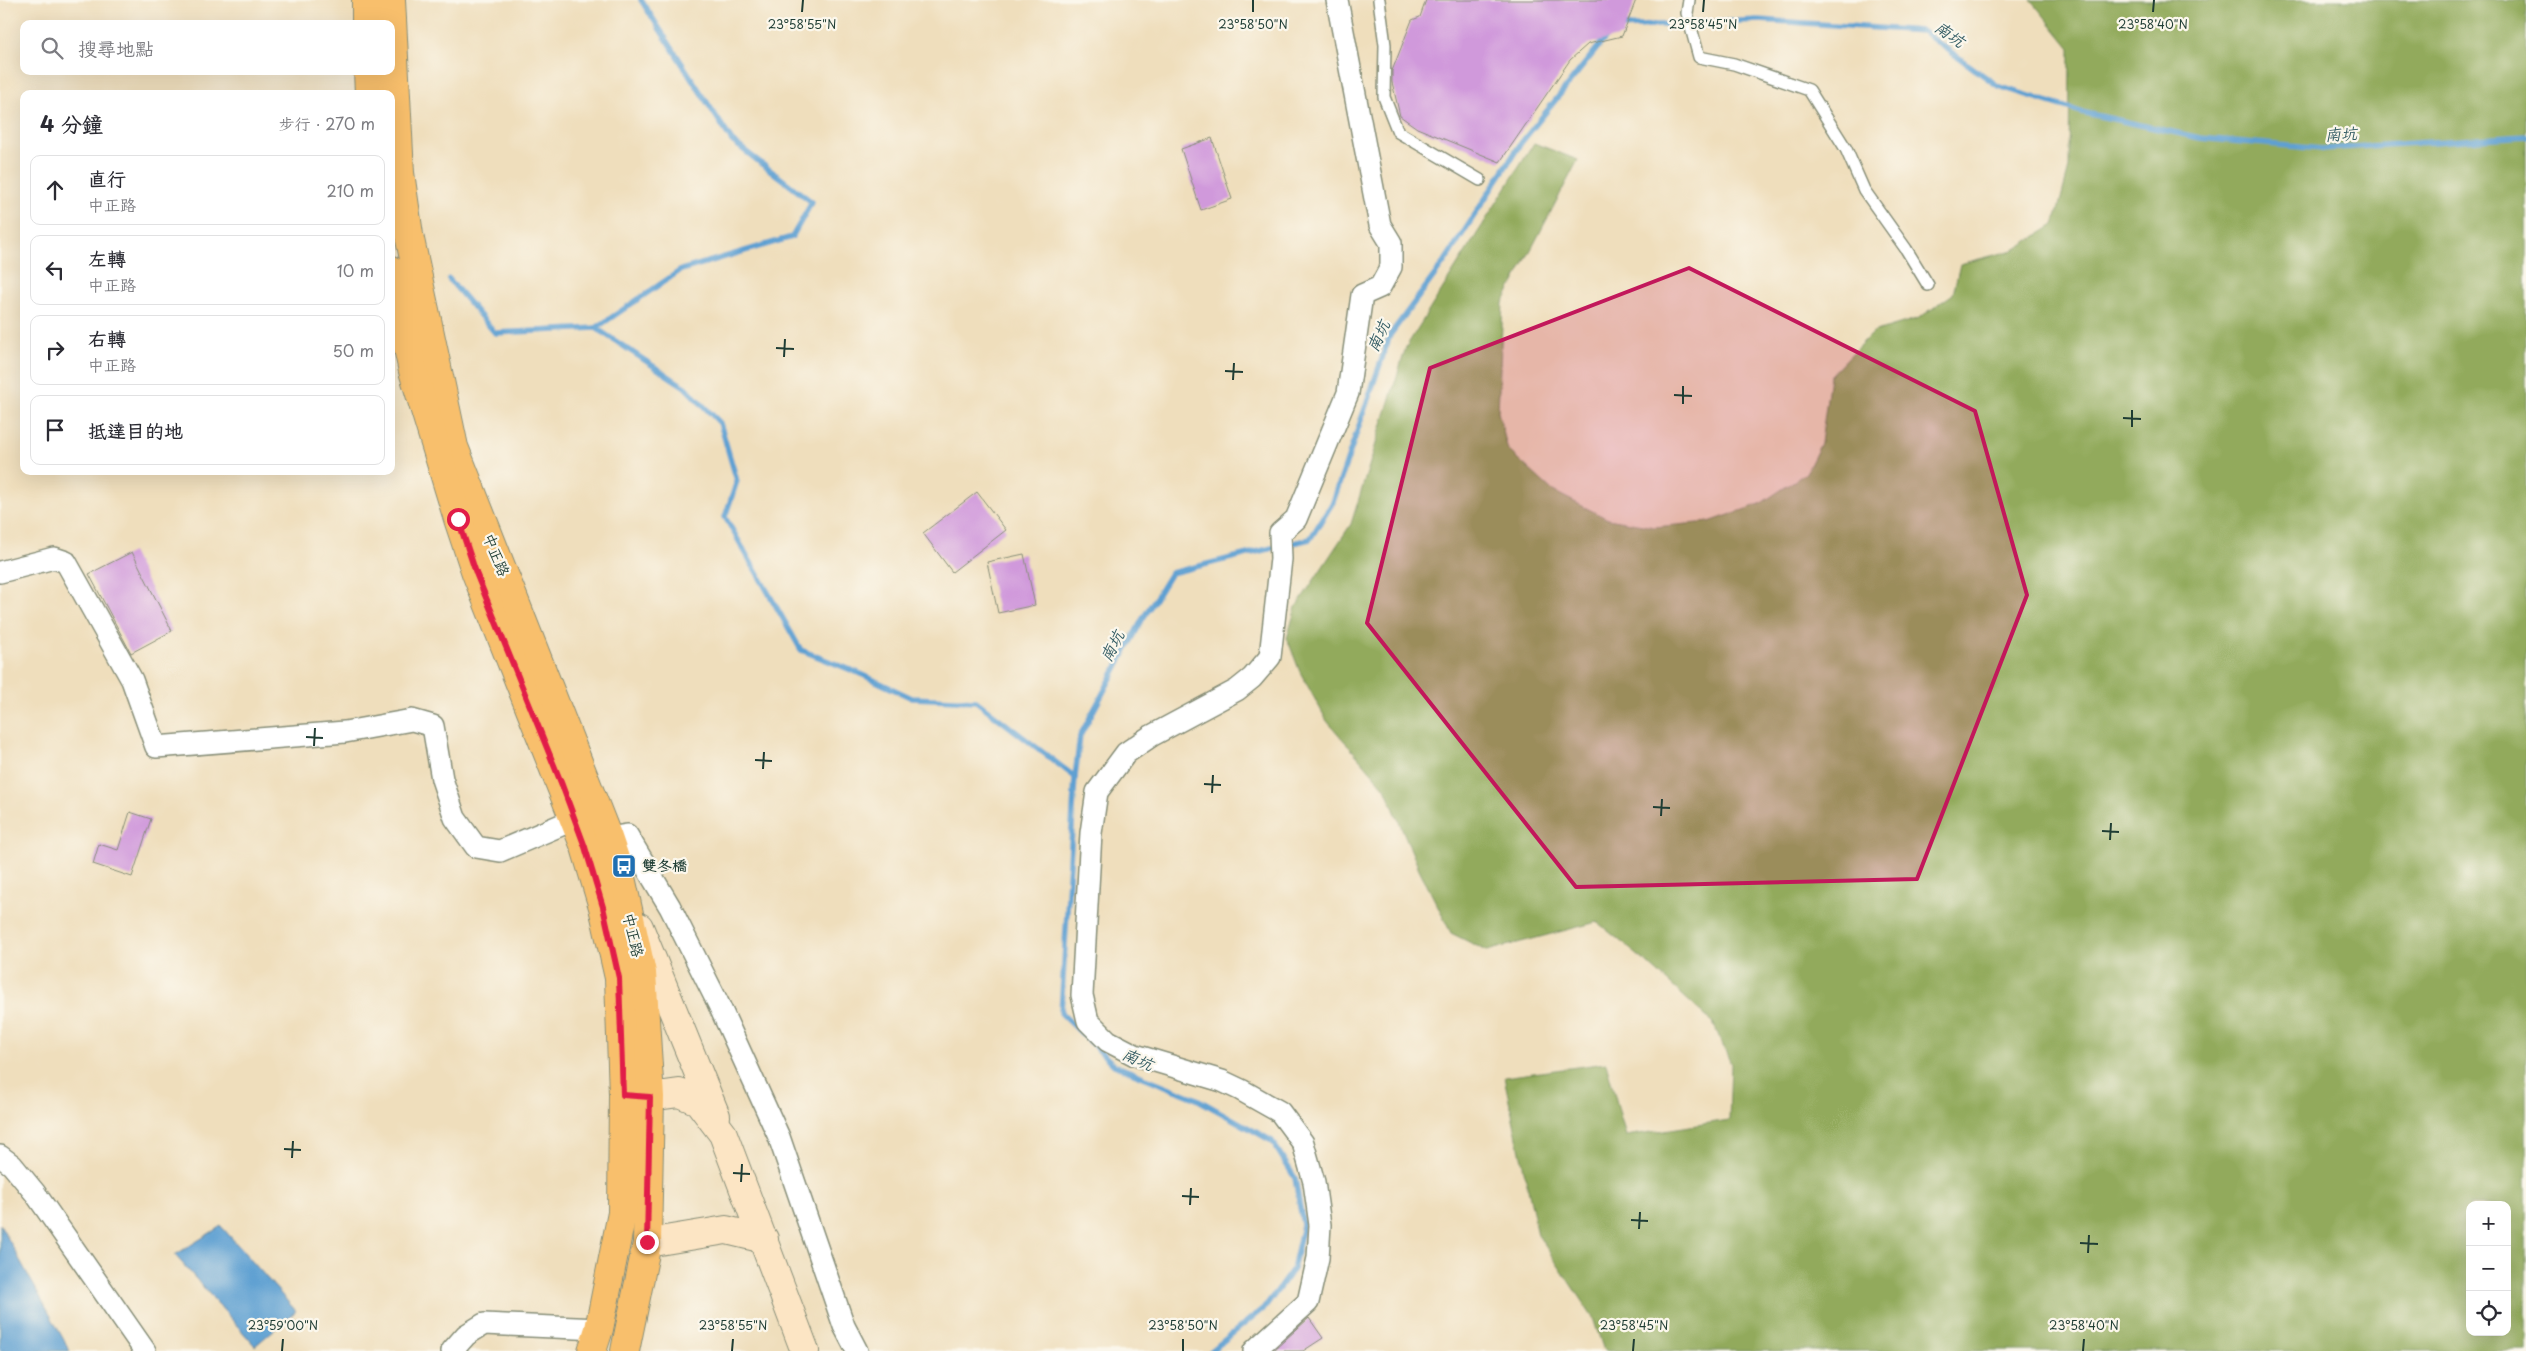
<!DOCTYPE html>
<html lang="zh-TW">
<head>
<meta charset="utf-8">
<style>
  :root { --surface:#fff; --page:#f7f7f7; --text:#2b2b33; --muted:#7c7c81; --line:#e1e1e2 }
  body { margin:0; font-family:"Playpen Sans","LXGW WenKai TC",sans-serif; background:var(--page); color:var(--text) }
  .controls { position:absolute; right:15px; bottom:15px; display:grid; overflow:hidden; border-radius:10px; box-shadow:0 5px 20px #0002 }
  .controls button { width:45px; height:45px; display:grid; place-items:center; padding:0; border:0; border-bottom:1px solid var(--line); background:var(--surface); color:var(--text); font:25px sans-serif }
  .stop { position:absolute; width:15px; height:15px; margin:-11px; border:4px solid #e11d48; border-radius:50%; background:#fff }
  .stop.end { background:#e11d48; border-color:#fff; box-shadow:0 1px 5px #0008 }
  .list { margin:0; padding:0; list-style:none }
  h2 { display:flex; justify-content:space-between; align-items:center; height:65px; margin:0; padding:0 20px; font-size:21px }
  h2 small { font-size:16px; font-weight:400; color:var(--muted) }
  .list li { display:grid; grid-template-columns:32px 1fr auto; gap:15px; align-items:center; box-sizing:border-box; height:70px; margin:0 10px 10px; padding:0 10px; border:1px solid var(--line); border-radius:10px }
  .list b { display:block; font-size:19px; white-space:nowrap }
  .list p { margin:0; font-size:16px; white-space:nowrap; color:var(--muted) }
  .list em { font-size:16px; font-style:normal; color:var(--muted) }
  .icon { flex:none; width:28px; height:28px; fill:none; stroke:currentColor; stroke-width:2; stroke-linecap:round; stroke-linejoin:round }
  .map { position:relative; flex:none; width:2526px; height:1351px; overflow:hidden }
  .search { position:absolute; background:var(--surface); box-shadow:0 5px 20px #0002; left:20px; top:20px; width:375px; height:55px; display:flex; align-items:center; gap:12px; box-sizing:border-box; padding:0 18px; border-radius:10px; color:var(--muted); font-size:19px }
  .panel { position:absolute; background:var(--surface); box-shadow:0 5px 20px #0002; left:20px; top:90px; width:375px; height:385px; border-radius:10px }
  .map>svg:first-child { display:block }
  .forest { fill:#92aa5c; stroke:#587448; fill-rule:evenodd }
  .water { fill:#5ea0d2; stroke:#3e6e83 }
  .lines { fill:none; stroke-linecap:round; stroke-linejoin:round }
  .stream { stroke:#5ea0d2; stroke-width:5.5 }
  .building { fill:#d099db }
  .lane-casing { stroke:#878e78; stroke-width:14 }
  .street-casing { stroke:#878e78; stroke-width:24 }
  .secondary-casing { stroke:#878e78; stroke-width:30 }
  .primary-casing { stroke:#878e78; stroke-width:30 }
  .lane { stroke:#fff; stroke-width:11 }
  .street { stroke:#fff; stroke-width:21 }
  .secondary { stroke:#fce5c4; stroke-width:28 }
  .primary { stroke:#f8bf6c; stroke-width:28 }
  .route { stroke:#e11d48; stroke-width:6 }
  .marked { fill:#c2185b; fill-opacity:0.2; stroke:#c2185b; stroke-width:4; stroke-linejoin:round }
  .ticks { fill:none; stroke:#1f3d34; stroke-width:2 }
  .labels { text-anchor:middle; stroke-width:4.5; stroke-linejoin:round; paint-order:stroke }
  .street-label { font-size:15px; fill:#1f3d34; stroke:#fbf7ec }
  .poi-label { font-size:15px; font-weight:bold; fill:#1f3d34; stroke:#fbf7ec; text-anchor:start }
  .water-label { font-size:16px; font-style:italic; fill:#325b63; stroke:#fbf7ec }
  .ticks-label { font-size:12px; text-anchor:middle; fill:#1f3d34; stroke:#fbf7ec; stroke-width:4.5; stroke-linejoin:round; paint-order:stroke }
</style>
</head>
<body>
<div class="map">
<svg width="2526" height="1351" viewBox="0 0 2526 1351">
  <rect width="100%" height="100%" fill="#fbf7ec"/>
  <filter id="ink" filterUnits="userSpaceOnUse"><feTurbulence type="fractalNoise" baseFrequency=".02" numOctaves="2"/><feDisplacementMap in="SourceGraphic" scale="10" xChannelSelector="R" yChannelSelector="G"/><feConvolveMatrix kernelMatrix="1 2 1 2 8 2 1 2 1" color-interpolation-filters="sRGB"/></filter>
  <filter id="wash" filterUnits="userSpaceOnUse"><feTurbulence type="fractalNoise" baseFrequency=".0096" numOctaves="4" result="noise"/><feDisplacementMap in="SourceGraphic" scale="20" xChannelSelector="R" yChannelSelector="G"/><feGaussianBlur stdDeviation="1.12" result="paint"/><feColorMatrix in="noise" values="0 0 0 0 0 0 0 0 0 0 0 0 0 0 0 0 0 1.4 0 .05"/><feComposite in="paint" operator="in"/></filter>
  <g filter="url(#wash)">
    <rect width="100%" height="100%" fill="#efdebc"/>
    <path class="forest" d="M 2031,0 L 2526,0 L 2526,1351 L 1604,1351 L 1593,1318 L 1538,1235 L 1504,1077 L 1606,1063 L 1626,1136 L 1729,1120 L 1731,1064 L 1713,1023 L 1646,962 L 1597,922 L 1487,951 L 1451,933 L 1419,869 L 1385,788 L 1327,721 L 1300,672 L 1287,638 L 1296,607 L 1351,524 L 1406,347 L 1534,143 L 1578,160 L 1503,303 L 1498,412 L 1508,450 L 1553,491 L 1608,519 L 1654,527 L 1709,522 L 1760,504 L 1806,473 L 1821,443 L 1830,376 L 1873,332 L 1919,318 L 1953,294 L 1960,264 L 2014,250 L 2054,225 L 2069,168 L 2070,48 ZM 2470,1205 L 2507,1205 L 2507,1332 L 2470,1332 Z"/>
    <g class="water">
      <polygon points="0,1224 70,1351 0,1351"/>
      <polygon points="221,1226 296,1311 255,1346 175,1255"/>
    </g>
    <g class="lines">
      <g class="stream">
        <polyline points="641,0 732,141 812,202 792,237 681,270 596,328 685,387 720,423 737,481 725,517 801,650 861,674 912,698 976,701 1075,777"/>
        <polyline points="1619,27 1759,20 1922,31 1998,86 2081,112 2200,138 2322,149 2526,136"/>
        <polyline points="449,279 495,333 596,328"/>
        <polyline points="1285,545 1310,539 1333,502 1390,335 1445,261 1521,143 1607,36"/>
        <polyline points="1211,1351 1267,1305 1293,1269 1303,1225 1295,1178 1272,1141 1195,1098 1114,1065 1061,1013 1075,777 1080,736 1142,620 1171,573 1276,547"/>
      </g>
    </g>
    <g id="blocks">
      <g class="building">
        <polygon points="1426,0 1636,0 1622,36 1588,44 1570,60 1500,162 1417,128 1400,116 1392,82 1392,71 1412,20 1420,17"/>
        <polygon points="1212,138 1232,199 1201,210 1181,149"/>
        <polygon points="977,492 1006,530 952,572 923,533"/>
        <polygon points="132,552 172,631 131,653 89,574"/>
        <polygon points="1024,554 1035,605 998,613 987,562"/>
        <polygon points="130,812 151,819 132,877 93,864 99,844 118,850"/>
        <polygon points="1309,1318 1323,1338 1303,1351 1273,1351"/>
      </g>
    </g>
  </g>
  <g filter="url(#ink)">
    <use href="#blocks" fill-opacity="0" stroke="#878e78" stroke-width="1"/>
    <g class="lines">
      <defs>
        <g id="lane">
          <polyline points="1379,0 1385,45 1384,97 1398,132 1480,180"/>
          <polyline points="1689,0 1687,13 1699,57 1734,64 1809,90 1846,149 1864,190 1906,249 1928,285"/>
        </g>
        <g id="street">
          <polyline points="0,572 54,558 66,562 132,680 156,747 345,732 412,720 433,726 442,779 455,818 476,847 500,851 575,819"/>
          <polyline points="608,838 627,835 670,907 718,1003 779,1137 844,1326 857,1351"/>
          <polyline points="0,1156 12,1165 35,1193 145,1351"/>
          <polyline points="452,1351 466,1335 484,1324 599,1329"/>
          <polyline points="1254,1351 1308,1302 1318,1258 1320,1225 1314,1182 1303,1143 1280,1112 1241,1090 1222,1081 1135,1055 1108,1041 1088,1021 1082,995 1091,833 1097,792 1126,753 1151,736 1237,690 1252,678 1270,657 1281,559 1280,533 1296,519 1348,393 1362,295 1380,287 1391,267 1391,243 1380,225 1337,0"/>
        </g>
        <g id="secondary">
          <polyline points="639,927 716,1116"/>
          <polyline points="627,1096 650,1097 679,1093 698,1101 723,1134 805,1351"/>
          <polyline points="647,1243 726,1230 764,1239"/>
        </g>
        <g id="primary">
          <polyline points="391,0 400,173 409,235 454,447 608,838 620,873 642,973 650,1097 647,1243 625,1351"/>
          <polyline points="366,24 366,0"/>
          <polyline points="368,71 369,94"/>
          <polyline points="391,270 413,371 458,519 476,573 585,847 603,907 619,978 623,1095 622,1213 599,1329 592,1351"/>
        </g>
      </defs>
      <use href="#lane" class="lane-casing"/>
      <use href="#street" class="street-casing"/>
      <use href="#secondary" class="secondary-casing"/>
      <use href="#primary" class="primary-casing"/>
      <use href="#lane" class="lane"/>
      <use href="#street" class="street"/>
      <use href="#secondary" class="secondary"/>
      <use href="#primary" class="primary"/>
    </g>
  </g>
  <g class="lines" filter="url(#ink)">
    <polyline class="route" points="458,519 476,573 562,785 585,847 603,907 619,978 623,1095 650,1097 647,1242"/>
  </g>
  <path class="marked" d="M 1689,268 L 1975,411 L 2027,595 L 1917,879 L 1576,887 L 1367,623 L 1430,368 Z"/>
  <path class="ticks" d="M 802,12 L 803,0M 1253,12 L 1253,0M 1703,12 L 1704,0M 2153,12 L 2154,0M 776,348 L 794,349M 784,357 L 785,339M 1225,371 L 1243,372M 1233,380 L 1234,363M 1674,395 L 1692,396M 1683,404 L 1683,386M 2123,418 L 2141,419M 2132,427 L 2132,410M 306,737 L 323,738M 314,746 L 315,728M 755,760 L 772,761M 763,769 L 764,752M 1204,784 L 1221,785M 1212,793 L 1213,775M 1653,807 L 1670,808M 1661,816 L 1662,799M 2102,831 L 2119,832M 2110,840 L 2111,823M 284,1149 L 301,1150M 292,1158 L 293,1141M 733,1173 L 750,1174M 741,1182 L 742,1164M 1182,1196 L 1199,1197M 1190,1205 L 1191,1188M 1631,1220 L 1648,1221M 1639,1229 L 1640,1212M 2080,1243 L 2098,1244M 2088,1253 L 2089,1235M 282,1351 L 283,1339M 732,1351 L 733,1339M 1183,1351 L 1183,1339M 1633,1351 L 1634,1339M 2083,1351 L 2084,1339"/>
  <defs>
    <symbol id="bus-square" viewBox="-11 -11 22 22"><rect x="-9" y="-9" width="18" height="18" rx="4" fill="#1f6fb2" stroke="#fbf7ec"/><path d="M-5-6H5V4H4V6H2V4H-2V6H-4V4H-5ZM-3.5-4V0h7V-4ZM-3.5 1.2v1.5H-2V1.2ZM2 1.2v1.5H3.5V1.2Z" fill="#fff"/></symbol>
  </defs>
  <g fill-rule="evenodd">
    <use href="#bus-square" x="610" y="852" width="28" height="28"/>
  </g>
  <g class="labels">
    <g class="street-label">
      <text transform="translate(496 555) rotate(68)" y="5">中正路</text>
      <text transform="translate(633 935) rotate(77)" y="5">中正路</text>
    </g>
    <g class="poi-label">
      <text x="642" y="871">雙冬橋</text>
    </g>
    <g class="water-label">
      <text transform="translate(1950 34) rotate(36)" y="6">南坑</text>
      <text transform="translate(2341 134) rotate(-3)" y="6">南坑</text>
      <text transform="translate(1378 336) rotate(-65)" y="6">南坑</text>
      <text transform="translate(1112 646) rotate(-62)" y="6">南坑</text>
      <text transform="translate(1138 1059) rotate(24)" y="6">南坑</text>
    </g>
  </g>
  <g class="ticks-label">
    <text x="802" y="29">23°58'55"N</text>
    <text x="1253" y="29">23°58'50"N</text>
    <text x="1703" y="29">23°58'45"N</text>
    <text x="2153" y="29">23°58'40"N</text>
    <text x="283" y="1330">23°59'00"N</text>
    <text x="733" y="1330">23°58'55"N</text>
    <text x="1183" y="1330">23°58'50"N</text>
    <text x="1634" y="1330">23°58'45"N</text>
    <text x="2084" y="1330">23°58'40"N</text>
  </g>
</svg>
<div class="controls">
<button>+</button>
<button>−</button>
<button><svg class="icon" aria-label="locate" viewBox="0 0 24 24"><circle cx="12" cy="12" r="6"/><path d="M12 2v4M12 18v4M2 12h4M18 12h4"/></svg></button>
</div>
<div class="stop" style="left:458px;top:519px"></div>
<div class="stop end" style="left:647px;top:1242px"></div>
<div class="search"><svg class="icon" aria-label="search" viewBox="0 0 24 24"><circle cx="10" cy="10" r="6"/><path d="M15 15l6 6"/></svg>搜尋地點</div>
<section class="panel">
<h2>4 分鐘<small>步行 · 270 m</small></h2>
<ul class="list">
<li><svg class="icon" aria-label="ahead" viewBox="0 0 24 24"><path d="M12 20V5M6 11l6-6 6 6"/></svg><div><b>直行</b><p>中正路</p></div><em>210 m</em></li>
<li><svg class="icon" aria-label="left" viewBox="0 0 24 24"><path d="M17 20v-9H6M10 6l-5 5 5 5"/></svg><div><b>左轉</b><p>中正路</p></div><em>10 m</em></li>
<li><svg class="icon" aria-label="right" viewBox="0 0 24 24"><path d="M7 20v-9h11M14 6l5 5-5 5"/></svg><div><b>右轉</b><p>中正路</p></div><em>50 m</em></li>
<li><svg class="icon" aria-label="arrive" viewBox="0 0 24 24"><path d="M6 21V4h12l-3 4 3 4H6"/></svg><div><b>抵達目的地</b></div></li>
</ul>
</section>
</div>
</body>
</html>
